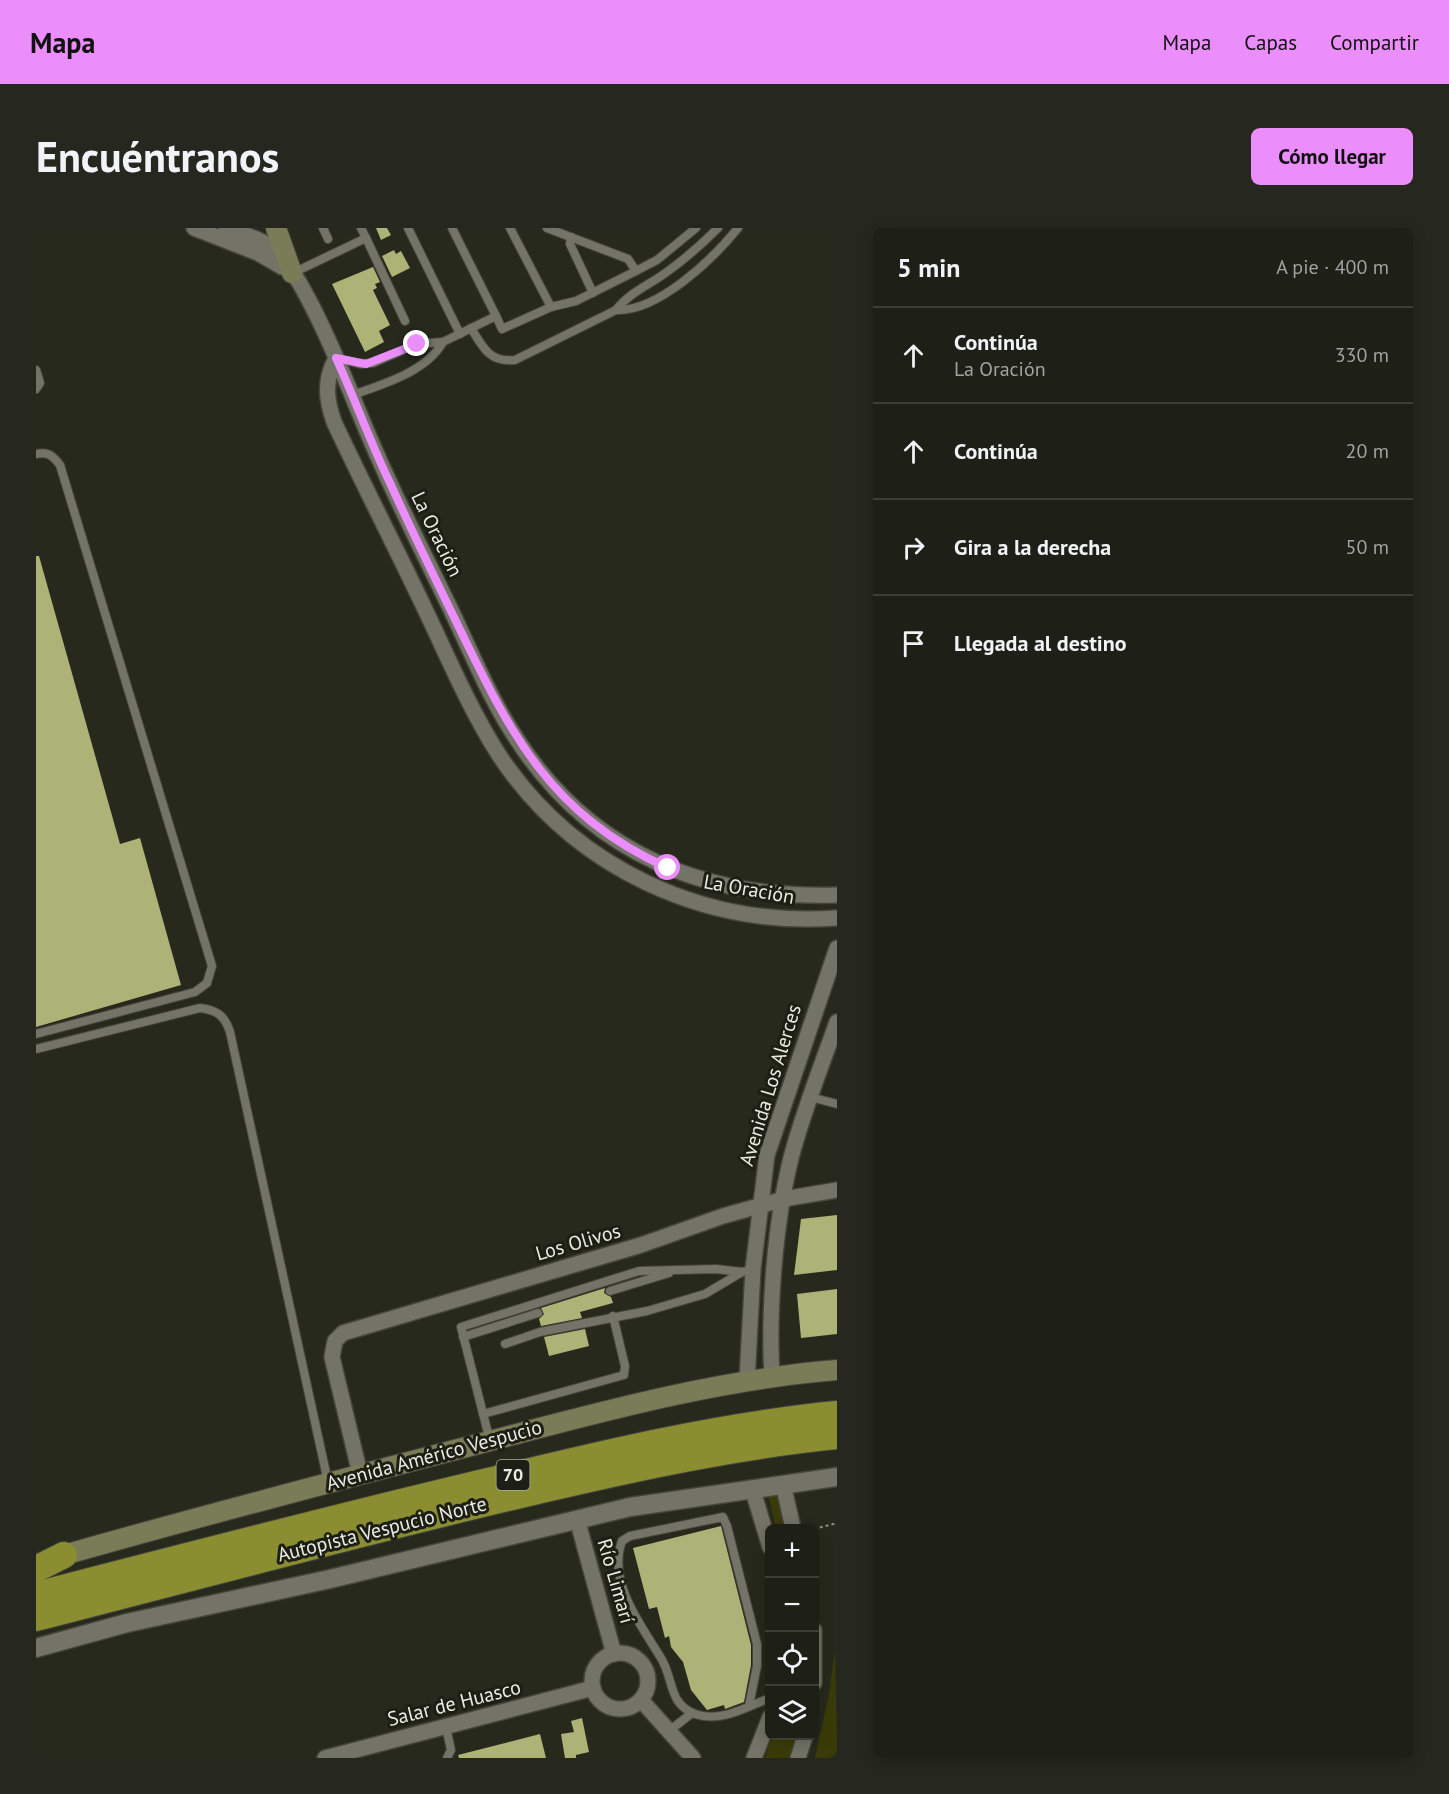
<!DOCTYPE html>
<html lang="es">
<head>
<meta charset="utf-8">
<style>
  :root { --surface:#1e1f16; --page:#26271f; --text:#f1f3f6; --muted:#a1a2a1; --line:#3c3d35; --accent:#eb8dfb }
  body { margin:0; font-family:"PT Sans",sans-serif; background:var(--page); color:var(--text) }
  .controls { position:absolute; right:18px; bottom:18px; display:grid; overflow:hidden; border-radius:9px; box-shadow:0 3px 15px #0003 }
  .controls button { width:54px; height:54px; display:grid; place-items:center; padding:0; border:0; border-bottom:2px solid var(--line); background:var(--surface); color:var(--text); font:30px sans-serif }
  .stop { position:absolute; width:18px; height:18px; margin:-14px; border:4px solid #eb8dfb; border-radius:50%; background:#fff }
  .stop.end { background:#eb8dfb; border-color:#fff; box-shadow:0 2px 6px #0008 }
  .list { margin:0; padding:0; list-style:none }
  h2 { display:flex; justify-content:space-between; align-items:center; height:78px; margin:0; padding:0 24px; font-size:26px }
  h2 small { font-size:20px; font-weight:400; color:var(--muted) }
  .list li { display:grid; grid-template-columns:39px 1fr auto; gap:18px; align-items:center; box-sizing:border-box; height:96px; padding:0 24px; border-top:2px solid var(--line) }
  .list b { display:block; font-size:22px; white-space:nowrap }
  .list p { margin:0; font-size:20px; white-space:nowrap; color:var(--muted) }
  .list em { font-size:20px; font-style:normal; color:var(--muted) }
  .icon { flex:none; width:33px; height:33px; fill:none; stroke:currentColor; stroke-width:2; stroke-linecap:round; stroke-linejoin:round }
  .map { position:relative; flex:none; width:801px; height:1530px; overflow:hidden; border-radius:9px }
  header { display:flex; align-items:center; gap:36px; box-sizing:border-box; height:84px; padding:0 30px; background:var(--accent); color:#111 }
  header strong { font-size:28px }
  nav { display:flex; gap:33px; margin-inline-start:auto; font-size:21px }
  .intro { display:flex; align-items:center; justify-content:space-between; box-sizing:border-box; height:144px; padding:0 36px }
  h1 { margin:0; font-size:42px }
  .button { padding:15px 27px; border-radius:9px; background:var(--accent); color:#111; font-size:21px; font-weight:700 }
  main { display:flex; gap:36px; padding:0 36px }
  aside { flex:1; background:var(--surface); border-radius:9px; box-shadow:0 3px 15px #0003 }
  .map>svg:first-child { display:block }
  .green { fill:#3a3c07 }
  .building { fill:#adb276 }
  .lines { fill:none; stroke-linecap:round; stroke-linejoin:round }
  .service-casing { stroke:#45453c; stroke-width:10 }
  .minor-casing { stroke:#45453c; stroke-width:18 }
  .tertiary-casing { stroke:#45453c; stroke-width:21 }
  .secondary-casing { stroke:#45453c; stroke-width:22 }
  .motorway-casing { stroke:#45453c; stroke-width:28 }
  .path { stroke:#8d8e84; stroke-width:2; stroke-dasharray:3 3; stroke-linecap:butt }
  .service { stroke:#737467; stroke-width:8 }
  .minor { stroke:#737467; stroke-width:15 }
  .tertiary { stroke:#737467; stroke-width:18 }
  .secondary { stroke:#7a7c57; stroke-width:20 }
  .motorway { stroke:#8a8e31; stroke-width:26 }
  .route { stroke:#eb8dfb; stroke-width:8 }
  .labels { text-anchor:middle; stroke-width:6; stroke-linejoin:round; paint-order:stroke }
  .shield { fill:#1e1f14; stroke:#adaea5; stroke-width:1.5 }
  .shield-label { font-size:18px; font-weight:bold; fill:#eaebe3 }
  .street-label { font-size:20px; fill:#eaebe3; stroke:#1e1f14 }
</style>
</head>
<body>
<header>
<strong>Mapa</strong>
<nav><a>Mapa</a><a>Capas</a><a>Compartir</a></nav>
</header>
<div class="intro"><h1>Encuéntranos</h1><a class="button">Cómo llegar</a></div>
<main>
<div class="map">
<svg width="801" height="1530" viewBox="0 0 801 1530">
  <rect width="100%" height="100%" fill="#28291d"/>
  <g class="green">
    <polygon points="744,1264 754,1300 740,1300 732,1266"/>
    <polygon points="799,1422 801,1523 799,1530 779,1530 793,1466"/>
    <polygon points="736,1508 766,1508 757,1530 729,1530"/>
  </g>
  <g class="building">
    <polygon points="340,0 351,0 355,7 345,12"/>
    <polygon points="358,22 360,26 365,23 374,40 356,49 346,28"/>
    <polygon points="337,39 344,54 339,56 341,60 337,62 354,97 343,103 348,114 329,124 296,56"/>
    <polygon points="0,328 3,328 84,616 104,610 145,757 0,799"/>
    <polygon points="801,987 801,1042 758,1047 765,991"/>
    <polygon points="569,1060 568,1065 575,1069 577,1075 544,1084 546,1090 505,1098 503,1091 508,1086 505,1080"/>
    <polygon points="801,1061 801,1106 765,1110 761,1066"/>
    <polygon points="549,1101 553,1118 513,1128 508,1109"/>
    <polygon points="685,1298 715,1417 715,1437 708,1474 689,1481 688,1477 671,1482 655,1462 647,1434 635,1419 633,1408 629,1410 621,1379 613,1381 597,1320"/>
    <polygon points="546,1490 553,1524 540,1527 540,1530 529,1530 525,1506 538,1504 535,1493"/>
    <polygon points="504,1506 510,1530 423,1530 422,1527"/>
  </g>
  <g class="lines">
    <defs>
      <g id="service">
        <polyline points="287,0 292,11"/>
        <polyline points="325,0 330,10"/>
        <polyline points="372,0 424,106"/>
        <polyline points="416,0 460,88"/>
        <polyline points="474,0 515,79"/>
        <polyline points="511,0 592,31 600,43"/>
        <polyline points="535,9 534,16 557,65"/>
        <polyline points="257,45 330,10 369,93"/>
        <path d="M 580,82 C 622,84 677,31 702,0"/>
        <path d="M 435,100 C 447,120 454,135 479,132 L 580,82 C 593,65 611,58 628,46 C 648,32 665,17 682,0"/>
        <polyline points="302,130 324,136 337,135 381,116 407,114 460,88 466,101 515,79 540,73 592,47 621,32 660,0"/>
        <polyline points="0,142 4,155 0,161"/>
        <path d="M 317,167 C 347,156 390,144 407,114"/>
        <path d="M 0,226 C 12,223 17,228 24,237 L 176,738 L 171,755 L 159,764 L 0,806"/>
        <path d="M 0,821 L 164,780 C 181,782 189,788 194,804 L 292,1254"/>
        <polyline points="774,869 801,876"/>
        <polyline points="574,1063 633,1045"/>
        <polyline points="427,1109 502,1085"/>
        <polyline points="469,1116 504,1104 611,1083 669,1066 706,1044"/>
        <polyline points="447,1186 588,1147 589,1138 577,1088"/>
        <polyline points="454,1213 425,1099 603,1043 680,1041 706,1044 717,1041"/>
        <path d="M 713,1478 L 721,1438 L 721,1416 L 691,1298 L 687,1289 L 594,1308 L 586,1313 C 571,1354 605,1397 625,1430 C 638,1451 632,1476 659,1486 C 685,1495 710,1479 734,1470"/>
        <polyline points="410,1499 415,1522 411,1530"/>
        <polyline points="633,1503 656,1485"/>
      </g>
      <g id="minor">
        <polyline points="158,0 222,25 246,39"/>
        <path d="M 190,0 C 206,6 226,11 239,22 C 268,48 306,143 322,182 C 350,251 383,316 415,382 C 436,426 455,473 482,513 C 556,626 669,671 801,667"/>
        <path d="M 300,130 C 288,152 290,171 298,194 C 327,256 358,316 387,377 C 411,427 433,480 463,527 C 537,639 667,700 801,690"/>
        <path d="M 736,1149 C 732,1082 739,995 755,930 C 767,884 785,839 801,794"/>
        <polyline points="711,1153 717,1041 731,927 801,720"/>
        <polyline points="324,1246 296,1129 299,1113 307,1105 605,1017 687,988 748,971 801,962"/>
        <polyline points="747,1256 757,1300"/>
        <polyline points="716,1260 734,1319"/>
        <polyline points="541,1291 578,1426"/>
        <polyline points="778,1402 778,1455"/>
        <circle cx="584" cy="1453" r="28"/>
        <polyline points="605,1472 657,1530"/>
        <polyline points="289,1530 557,1460"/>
        <polyline points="718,1530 734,1489"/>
        <polyline points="762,1530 769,1508"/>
      </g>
      <polyline id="tertiary" points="0,1420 91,1395 294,1351 594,1279 801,1249"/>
      <g id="secondary">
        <polyline points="240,0 256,45"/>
        <path d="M 14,1331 C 156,1290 299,1253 442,1216 C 561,1185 678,1152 801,1142"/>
      </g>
      <g id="motorway">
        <polyline points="0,1341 28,1327"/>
        <path d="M 0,1367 C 147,1329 293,1291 440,1256 C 560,1227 678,1198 801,1186"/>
        <path d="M 0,1390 C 160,1349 319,1306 480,1268 C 586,1243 692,1219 801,1208"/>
      </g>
    </defs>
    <use href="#service" class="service-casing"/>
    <use href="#minor" class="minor-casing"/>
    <use href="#tertiary" class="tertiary-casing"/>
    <use href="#secondary" class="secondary-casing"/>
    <use href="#motorway" class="motorway-casing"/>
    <polyline class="path" points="778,1301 801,1295"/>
    <use href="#service" class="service"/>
    <use href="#minor" class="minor"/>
    <use href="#tertiary" class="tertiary"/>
    <use href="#secondary" class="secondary"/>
    <use href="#motorway" class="motorway"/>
  </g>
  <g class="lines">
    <path class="route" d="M 381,116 L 330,136 L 300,130 C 319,171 334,214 354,255 C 373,297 393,338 413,379 C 470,495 506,583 632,640"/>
  </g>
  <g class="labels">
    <rect class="shield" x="460.5" y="1232" width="33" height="30" rx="4.5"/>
    <g class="shield-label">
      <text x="477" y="1253">70</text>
    </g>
    <g class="street-label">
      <text transform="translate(401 306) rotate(64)" y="7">La Oración</text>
      <text transform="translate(713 661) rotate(10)" y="7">La Oración</text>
      <text transform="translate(734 857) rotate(-73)" y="7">Avenida Los Alerces</text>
      <text transform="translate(542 1014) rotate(-16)" y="7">Los Olivos</text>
      <text transform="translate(398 1227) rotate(-15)" y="7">Avenida Américo Vespucio</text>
      <text transform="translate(346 1301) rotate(-14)" y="7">Autopista Vespucio Norte</text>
      <text transform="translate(580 1353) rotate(74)" y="7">Río Limarí</text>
      <text transform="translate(418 1475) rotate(-14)" y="7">Salar de Huasco</text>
    </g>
  </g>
</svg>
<div class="controls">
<button>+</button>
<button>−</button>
<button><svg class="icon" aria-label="locate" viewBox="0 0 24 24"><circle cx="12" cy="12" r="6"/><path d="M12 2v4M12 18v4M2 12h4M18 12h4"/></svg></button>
<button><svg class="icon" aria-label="layers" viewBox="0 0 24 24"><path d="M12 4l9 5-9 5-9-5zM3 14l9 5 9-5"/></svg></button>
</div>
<div class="stop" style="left:632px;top:640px"></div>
<div class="stop end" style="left:381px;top:116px"></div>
</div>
<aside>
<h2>5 min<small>A pie · 400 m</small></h2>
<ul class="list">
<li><svg class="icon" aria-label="ahead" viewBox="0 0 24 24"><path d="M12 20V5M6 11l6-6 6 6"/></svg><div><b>Continúa</b><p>La Oración</p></div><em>330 m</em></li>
<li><svg class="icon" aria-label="ahead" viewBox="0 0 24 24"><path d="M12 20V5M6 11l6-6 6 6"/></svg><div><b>Continúa</b></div><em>20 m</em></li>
<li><svg class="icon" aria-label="right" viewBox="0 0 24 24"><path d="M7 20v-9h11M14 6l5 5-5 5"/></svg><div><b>Gira a la derecha</b></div><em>50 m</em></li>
<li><svg class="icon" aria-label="arrive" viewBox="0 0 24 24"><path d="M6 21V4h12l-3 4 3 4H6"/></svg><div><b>Llegada al destino</b></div></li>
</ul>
</aside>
</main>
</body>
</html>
